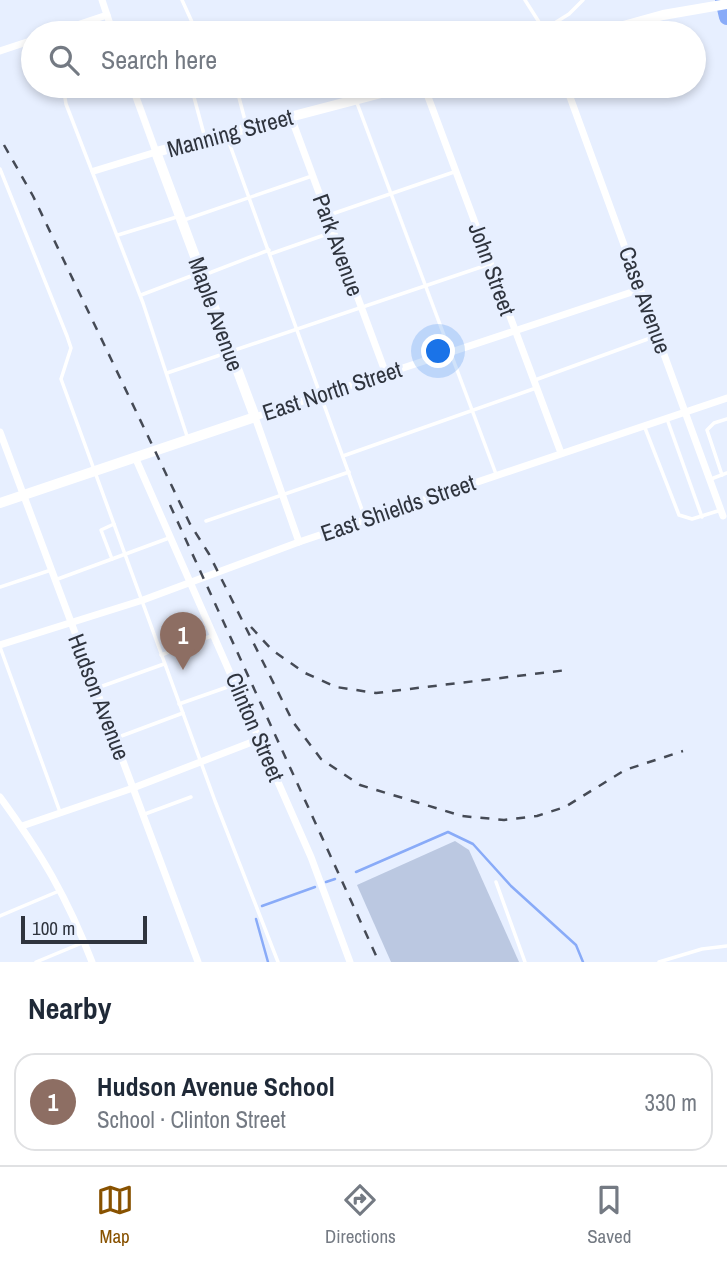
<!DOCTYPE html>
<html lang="en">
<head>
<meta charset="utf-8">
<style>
  :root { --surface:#fff; --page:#f6f6f7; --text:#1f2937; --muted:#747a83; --line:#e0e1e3; --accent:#885200 }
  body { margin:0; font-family:"Archivo Narrow",sans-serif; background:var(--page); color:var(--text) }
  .scale { position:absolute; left:21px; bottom:18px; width:126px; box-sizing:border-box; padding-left:7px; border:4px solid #2f343e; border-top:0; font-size:19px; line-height:24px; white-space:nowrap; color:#2f343e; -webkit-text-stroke:5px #e7efff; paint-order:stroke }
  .you { position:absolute; left:439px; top:352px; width:24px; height:24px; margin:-18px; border:5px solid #fff; border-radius:50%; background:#1a73e8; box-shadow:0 0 0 10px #1a73e833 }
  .badge { display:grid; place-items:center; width:46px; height:46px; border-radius:50%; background:var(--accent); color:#fff; font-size:23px; font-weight:700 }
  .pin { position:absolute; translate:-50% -58px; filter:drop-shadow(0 2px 4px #0008) }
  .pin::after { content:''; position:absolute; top:37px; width:24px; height:21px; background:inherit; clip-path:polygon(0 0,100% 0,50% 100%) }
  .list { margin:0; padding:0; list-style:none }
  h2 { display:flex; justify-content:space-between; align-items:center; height:91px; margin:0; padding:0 28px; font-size:30px }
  h2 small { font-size:23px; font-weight:400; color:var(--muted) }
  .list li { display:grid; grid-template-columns:46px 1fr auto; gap:21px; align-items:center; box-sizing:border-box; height:98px; margin:0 14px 14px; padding:0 14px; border:2px solid var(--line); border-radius:21px }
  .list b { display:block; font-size:26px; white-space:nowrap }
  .list p { margin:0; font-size:23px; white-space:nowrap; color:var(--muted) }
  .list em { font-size:23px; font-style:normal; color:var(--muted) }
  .icon { flex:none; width:38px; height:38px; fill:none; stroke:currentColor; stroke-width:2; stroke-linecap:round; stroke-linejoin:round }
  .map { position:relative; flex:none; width:727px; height:962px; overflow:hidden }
  .search { position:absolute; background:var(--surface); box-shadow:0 4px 10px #0003; left:21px; right:21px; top:21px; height:77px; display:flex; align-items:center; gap:18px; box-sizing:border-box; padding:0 24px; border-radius:38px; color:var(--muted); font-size:26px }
  .sheet { height:203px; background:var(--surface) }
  nav { display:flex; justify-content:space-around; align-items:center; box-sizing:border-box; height:98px; border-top:2px solid var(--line); background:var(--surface); font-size:19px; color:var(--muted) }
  nav a { display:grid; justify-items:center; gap:4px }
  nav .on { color:var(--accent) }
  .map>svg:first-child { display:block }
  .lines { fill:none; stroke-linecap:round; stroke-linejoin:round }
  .stream { stroke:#89abf8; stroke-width:2.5 }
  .river { stroke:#89abf8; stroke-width:16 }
  .building { fill:#bbc8e1 }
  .lane { stroke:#fff; stroke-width:3.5 }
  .street { stroke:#fff; stroke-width:7 }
  .secondary { stroke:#fff; stroke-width:10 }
  .rail { stroke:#454a55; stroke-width:2.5; stroke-dasharray:9 9; stroke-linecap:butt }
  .labels { text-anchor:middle; stroke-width:6; stroke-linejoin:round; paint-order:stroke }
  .street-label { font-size:23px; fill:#2f343e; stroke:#e7efff }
</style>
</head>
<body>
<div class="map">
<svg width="727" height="962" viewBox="0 0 727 962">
  <rect width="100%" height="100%" fill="#e7efff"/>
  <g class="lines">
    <g class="stream">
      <polyline points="356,872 448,832 473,844 511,886 576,945 583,962"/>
      <polyline points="326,882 335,879"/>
      <polyline points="262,906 315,887"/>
      <polyline points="256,919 268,962"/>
    </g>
    <polyline class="river" points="723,0 727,17"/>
  </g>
  <polygon class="building" points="455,841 469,850 519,962 391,962 357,885"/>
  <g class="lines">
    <g class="lane">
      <polyline points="182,0 197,33"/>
      <polyline points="525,0 546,33"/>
      <polyline points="545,29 569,14 583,0"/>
      <polyline points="95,33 108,25"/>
      <polyline points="63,86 66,104 143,303 188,439"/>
      <polyline points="191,86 205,138"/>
      <polyline points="236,86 247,128"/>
      <polyline points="357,103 496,474"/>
      <polyline points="227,137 365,518"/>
      <polyline points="0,169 67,336 71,348 61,379 215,801 278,962"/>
      <polyline points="329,215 454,172"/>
      <polyline points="184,220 312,176"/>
      <polyline points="118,235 180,216"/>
      <polyline points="270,254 333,232"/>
      <polyline points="204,275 269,250"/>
      <polyline points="141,295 199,273"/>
      <polyline points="167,373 490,264"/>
      <polyline points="535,380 656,336"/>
      <polyline points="667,419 702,517"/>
      <polyline points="645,428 679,515 692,519 721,510"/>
      <polyline points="343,456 536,388"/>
      <polyline points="722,475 707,430 714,423 727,419"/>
      <polyline points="711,479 727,473"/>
      <polyline points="206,521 349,472"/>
      <polyline points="112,559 101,530 114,524"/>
      <polyline points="55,580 169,538"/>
      <polyline points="0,587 51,570"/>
      <polyline points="0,647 60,812"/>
      <polyline points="161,655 214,635"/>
      <polyline points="97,688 164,664"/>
      <polyline points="179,704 236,684"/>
      <polyline points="116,738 183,713"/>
      <polyline points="145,814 191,797"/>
      <polyline points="496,882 525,962"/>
      <polyline points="0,916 59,891"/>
      <polyline points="36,962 82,943"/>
      <polyline points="659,962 702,949 727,946"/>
    </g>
    <g class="street">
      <polyline points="102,0 113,33"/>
      <polyline points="53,33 107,15"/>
      <polyline points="0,51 33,40"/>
      <polyline points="424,86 561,453"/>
      <polyline points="566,86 723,516"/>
      <polyline points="291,117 386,374"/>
      <polyline points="94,171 156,152 132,86"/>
      <polyline points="0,432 198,962"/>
      <polyline points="135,457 311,857 350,962"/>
      <polyline points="299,542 255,417 641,289"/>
      <polyline points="0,645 143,600 299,542 727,398"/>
      <path d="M 0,797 C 41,853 67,897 92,962"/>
      <polyline points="22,826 133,788 260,739"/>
    </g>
    <g class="secondary">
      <polyline points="598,33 663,15 727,4"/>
      <polyline points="0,503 255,417 156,152 408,86"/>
    </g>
    <g class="rail">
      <polyline points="4,145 33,196 190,524 209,554 293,722 321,759 360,785 462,816 504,820 537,816 565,807 625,770 683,751"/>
      <polyline points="170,505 379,962"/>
      <polyline points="251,627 272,650 305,673 336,687 376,693 567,670"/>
    </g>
  </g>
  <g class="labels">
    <g class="street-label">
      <text transform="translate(230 133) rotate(-15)" y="8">Manning Street</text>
      <text transform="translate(338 245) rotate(70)" y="8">Park Avenue</text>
      <text transform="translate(492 269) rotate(70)" y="8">John Street</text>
      <text transform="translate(645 300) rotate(70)" y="8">Case Avenue</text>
      <text transform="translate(216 314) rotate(70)" y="8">Maple Avenue</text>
      <text transform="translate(332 391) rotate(-18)" y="8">East North Street</text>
      <text transform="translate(398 508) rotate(-19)" y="8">East Shields Street</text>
      <text transform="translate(99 697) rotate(69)" y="8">Hudson Avenue</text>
      <text transform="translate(255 727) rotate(67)" y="8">Clinton Street</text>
    </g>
  </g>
</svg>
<div class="scale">100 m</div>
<div class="you"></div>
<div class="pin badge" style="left:183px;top:670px;background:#8d6e63">1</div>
<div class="search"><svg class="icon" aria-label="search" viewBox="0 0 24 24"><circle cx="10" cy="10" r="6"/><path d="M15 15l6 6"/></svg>Search here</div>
</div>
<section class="sheet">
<h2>Nearby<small></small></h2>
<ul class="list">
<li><span class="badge" style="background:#8d6e63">1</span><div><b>Hudson Avenue School</b><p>School · Clinton Street</p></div><em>330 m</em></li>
</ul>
</section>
<nav>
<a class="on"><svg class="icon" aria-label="map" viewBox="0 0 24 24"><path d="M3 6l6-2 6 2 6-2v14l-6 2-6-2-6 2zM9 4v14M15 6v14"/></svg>Map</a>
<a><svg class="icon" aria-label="directions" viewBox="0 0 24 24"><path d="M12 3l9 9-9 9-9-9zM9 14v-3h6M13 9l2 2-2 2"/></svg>Directions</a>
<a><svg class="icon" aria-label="saved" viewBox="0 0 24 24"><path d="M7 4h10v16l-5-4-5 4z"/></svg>Saved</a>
</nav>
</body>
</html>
